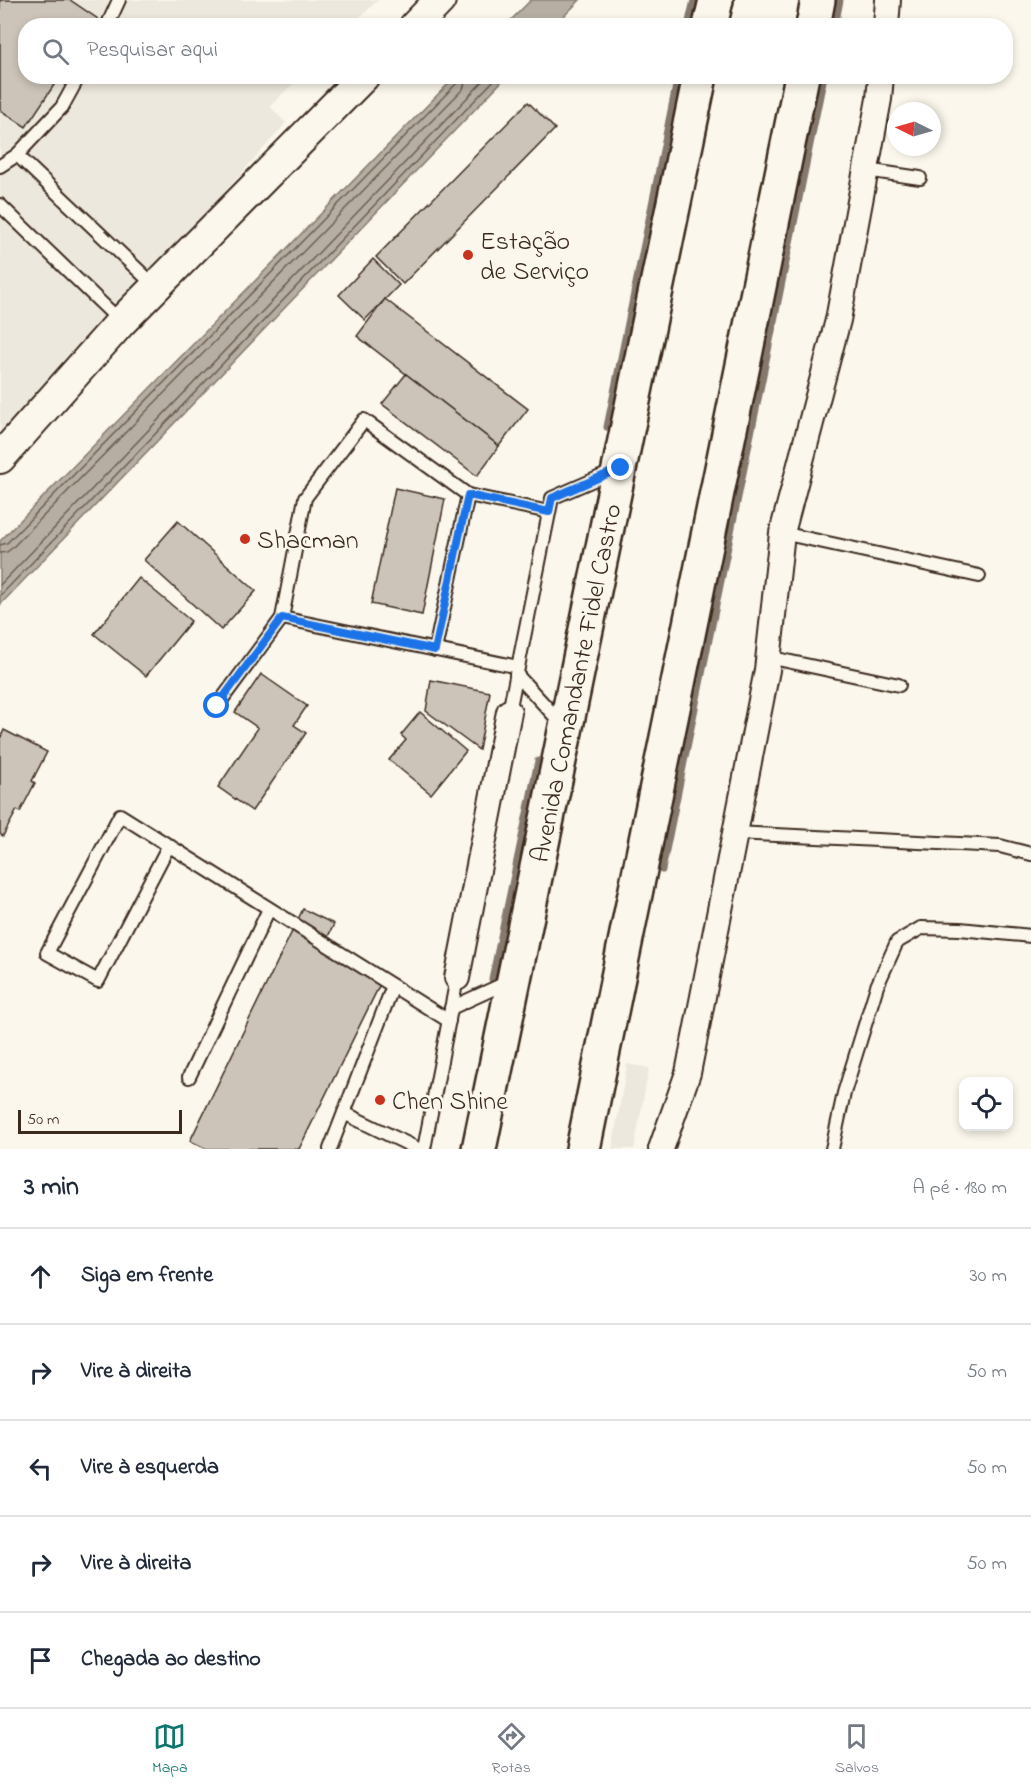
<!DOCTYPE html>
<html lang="pt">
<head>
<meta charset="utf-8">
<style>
  :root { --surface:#fff; --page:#f6f6f7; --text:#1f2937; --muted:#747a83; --line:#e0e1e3; --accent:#0f766e }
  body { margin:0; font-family:"Indie Flower",sans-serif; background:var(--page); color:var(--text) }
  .controls { position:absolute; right:18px; bottom:18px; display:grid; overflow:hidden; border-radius:12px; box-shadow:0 3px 9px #0003 }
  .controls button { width:54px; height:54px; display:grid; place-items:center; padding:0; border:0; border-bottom:2px solid var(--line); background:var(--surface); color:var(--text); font:30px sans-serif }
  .compass { position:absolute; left:887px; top:102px; width:54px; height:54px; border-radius:50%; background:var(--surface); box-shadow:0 3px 9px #0003; rotate:275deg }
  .scale { position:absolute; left:18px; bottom:15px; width:164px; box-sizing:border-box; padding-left:6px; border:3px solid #3b2a1e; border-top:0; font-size:16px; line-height:21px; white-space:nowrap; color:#3b2a1e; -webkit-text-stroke:4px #fbf7ec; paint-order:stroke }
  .stop { position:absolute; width:18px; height:18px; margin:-14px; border:4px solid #1a73e8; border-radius:50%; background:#fff }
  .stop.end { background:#1a73e8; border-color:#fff; box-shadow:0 2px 6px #0008 }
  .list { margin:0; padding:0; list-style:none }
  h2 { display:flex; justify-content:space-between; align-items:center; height:78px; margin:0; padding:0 24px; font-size:26px }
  h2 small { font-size:20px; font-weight:400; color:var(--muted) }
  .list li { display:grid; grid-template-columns:39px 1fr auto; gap:18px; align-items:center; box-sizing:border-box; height:96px; padding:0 24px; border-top:2px solid var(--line) }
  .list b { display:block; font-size:22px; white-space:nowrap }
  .list em { font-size:20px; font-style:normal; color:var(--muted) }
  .icon { flex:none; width:33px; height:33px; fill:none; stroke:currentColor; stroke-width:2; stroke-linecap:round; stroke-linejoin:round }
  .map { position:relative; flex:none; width:1031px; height:1149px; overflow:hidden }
  .search { position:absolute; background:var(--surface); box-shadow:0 3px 9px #0003; left:18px; right:18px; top:18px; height:66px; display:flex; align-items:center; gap:15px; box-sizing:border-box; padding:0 21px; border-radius:24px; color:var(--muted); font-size:22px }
  .sheet { height:558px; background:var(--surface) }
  nav { display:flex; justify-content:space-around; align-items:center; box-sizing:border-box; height:84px; border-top:2px solid var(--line); background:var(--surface); font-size:16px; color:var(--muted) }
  nav a { display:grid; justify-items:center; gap:3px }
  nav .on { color:var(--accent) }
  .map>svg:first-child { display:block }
  .built { fill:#ede8dd }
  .water { fill:#b6aea2; stroke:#85796d; stroke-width:1.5 }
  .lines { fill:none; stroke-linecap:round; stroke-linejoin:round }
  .shore { stroke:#6c5f53; stroke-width:1.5 }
  .stream { stroke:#85796d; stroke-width:7 }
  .building { fill:#ccc4b9; stroke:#3b2a1e; stroke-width:1.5 }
  .service-casing { stroke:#3b2a1e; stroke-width:16 }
  .minor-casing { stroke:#3b2a1e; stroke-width:28 }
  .tertiary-casing { stroke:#3b2a1e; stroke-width:34 }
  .motorway-casing { stroke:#3b2a1e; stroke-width:38 }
  .service { stroke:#fbf7ec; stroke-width:12 }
  .minor { stroke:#fbf7ec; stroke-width:24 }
  .tertiary { stroke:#fbf7ec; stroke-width:30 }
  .motorway { stroke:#fbf7ec; stroke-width:33 }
  .route { stroke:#1a73e8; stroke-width:8 }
  .poi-dot { fill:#c8321e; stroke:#fbf7ec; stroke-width:2 }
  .labels { text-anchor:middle; stroke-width:5; stroke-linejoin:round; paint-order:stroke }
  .poi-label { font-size:26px; fill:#3b2a1e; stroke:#fbf7ec; text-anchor:start }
  .street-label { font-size:26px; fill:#3b2a1e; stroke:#fbf7ec }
</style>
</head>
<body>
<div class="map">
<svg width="1031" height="1149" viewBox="0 0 1031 1149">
  <rect width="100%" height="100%" fill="#fbf7ec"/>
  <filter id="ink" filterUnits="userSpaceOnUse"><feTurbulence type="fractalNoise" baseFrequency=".0167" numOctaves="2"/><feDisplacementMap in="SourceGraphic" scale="12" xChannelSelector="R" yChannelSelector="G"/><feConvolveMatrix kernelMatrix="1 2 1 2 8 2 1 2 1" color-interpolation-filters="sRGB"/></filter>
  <g filter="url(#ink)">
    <g class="built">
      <polygon points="0,0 378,0 352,25 26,26 26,76 300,77 270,106 286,123 0,447"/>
      <polygon points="627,1064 649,1068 634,1149 612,1149"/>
    </g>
    <g class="water">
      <polygon points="531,0 580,0 555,25 506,25"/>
      <polygon points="455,77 506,77 0,605 0,541"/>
    </g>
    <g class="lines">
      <g class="shore">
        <polyline points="0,545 7,543 457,83 459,76"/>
        <polyline points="0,553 7,552 12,548 463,89 467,76"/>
        <polyline points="0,585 488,76"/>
        <polyline points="0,596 498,76"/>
      </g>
      <g class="stream">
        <polyline points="688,26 694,0"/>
        <polyline points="835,26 840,0"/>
        <polyline points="607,427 678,76"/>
        <polyline points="662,870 824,76"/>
        <polyline points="492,979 538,761"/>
      </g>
    </g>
    <g class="building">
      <polygon points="0,0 70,0 98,19 94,26 26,26 26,76 60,76 26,127 0,110"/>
      <polygon points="528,102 555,129 403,284 376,257"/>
      <polygon points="373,259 399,285 365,320 339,295"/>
      <polygon points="385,299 528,409 499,446 357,336"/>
      <polygon points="406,374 499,446 477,476 382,404"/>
      <polygon points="395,488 445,499 422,615 371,604"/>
      <polygon points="178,521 256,591 221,630 144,560"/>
      <polygon points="139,578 191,621 146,676 94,634"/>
      <polygon points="261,674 307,706 294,725 306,733 252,811 218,787 258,728 235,712"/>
      <polygon points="431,680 490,692 479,750 426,711"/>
      <polygon points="420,712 466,751 431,794 389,760 406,740 401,735"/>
      <polygon points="4,730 47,752 32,781 35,783 20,812 17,810 3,836 0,834 0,739"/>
      <polygon points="303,909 334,924 323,947 384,976 299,1149 207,1149 190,1141"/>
    </g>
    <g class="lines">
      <defs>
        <g id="service">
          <polyline points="107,26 119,0"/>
          <polyline points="17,155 156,287"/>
          <polyline points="0,166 17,155 62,107 79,76"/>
          <polyline points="866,170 920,178"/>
          <polyline points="0,205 121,322"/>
          <polyline points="782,533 979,576"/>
          <polyline points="282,618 518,667"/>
          <polyline points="435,650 468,495"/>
          <polyline points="768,657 899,685"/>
          <polyline points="516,674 562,724"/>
          <polyline points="217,706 282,618 305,498 364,420 468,495 549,512"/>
          <polyline points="509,712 552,498 614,471"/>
          <polyline points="735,833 1000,846 1031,854"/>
          <path d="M 169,845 L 98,981 L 47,953 L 120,815 C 230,883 339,953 449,1021"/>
          <polyline points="451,1008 508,982"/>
          <polyline points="189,1077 269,909"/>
          <polyline points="344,1113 418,1149"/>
          <polyline points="330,1149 393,986"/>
          <polyline points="424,1149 457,978"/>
          <polyline points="832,1149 844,1093 877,986 897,942 921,928 960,929 1031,936"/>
        </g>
        <g id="minor">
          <polyline points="886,26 888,0"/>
          <polyline points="457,978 509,712"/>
          <polyline points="661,1149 688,1073 767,670 782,533 838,320 879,99 881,76"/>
        </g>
        <g id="tertiary">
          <polyline points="415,26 440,0"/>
          <polyline points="0,458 121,322 364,76"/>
        </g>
        <g id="motorway">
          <polyline points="710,26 716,0"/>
          <polyline points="813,26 818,0"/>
          <path id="s1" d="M 479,1149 L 700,76"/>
          <polyline points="583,1149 802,76"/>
        </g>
      </defs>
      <use href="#service" class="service-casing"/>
      <use href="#minor" class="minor-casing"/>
      <use href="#tertiary" class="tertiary-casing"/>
      <use href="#motorway" class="motorway-casing"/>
      <use href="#service" class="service"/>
      <use href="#minor" class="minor"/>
      <use href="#tertiary" class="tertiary"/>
      <use href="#motorway" class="motorway"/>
    </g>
  </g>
  <g class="lines" filter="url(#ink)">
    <polyline class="route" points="217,706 282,618 435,650 468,495 549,512 552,498 621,468"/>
  </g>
  <g class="poi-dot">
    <circle cx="468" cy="255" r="6"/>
    <circle cx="245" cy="539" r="6"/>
    <circle cx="380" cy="1100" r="6"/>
  </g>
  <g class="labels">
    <g class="poi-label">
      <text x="480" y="249">Estação<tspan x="480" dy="30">de Serviço</tspan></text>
      <text x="257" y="548">Shacman</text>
      <text x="392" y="1109">Chen Shine</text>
    </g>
    <g class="street-label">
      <text dy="9" stroke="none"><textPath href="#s1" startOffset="476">Avenida Comandante Fidel Castro</textPath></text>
    </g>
  </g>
</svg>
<div class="controls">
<button><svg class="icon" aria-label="locate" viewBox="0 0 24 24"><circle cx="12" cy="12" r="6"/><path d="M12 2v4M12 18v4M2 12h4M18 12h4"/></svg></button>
</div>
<svg class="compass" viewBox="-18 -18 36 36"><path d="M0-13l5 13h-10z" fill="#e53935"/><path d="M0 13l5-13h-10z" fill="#747a83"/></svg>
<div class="scale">50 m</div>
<div class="stop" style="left:217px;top:706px"></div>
<div class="stop end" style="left:621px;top:468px"></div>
<div class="search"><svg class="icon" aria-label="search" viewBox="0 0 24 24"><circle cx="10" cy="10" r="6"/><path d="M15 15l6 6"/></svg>Pesquisar aqui</div>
</div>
<section class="sheet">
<h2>3 min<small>A pé · 180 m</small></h2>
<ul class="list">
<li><svg class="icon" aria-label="ahead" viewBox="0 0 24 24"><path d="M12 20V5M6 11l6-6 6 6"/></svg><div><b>Siga em frente</b></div><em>30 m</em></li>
<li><svg class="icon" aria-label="right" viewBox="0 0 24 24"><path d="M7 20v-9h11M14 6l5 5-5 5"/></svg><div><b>Vire à direita</b></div><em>50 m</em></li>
<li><svg class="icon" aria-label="left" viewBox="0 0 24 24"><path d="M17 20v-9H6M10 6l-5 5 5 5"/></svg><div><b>Vire à esquerda</b></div><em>50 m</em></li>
<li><svg class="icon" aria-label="right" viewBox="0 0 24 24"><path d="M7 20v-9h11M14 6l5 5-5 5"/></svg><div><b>Vire à direita</b></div><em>50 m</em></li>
<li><svg class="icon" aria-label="arrive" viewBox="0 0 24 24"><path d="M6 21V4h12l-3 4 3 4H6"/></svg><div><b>Chegada ao destino</b></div></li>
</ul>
</section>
<nav>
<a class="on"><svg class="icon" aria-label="map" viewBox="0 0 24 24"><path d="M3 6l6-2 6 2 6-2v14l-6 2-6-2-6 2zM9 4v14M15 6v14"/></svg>Mapa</a>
<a><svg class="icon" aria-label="directions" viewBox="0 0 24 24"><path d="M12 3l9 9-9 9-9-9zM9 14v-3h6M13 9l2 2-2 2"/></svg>Rotas</a>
<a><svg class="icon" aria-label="saved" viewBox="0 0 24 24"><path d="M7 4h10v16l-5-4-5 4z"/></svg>Salvos</a>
</nav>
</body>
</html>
